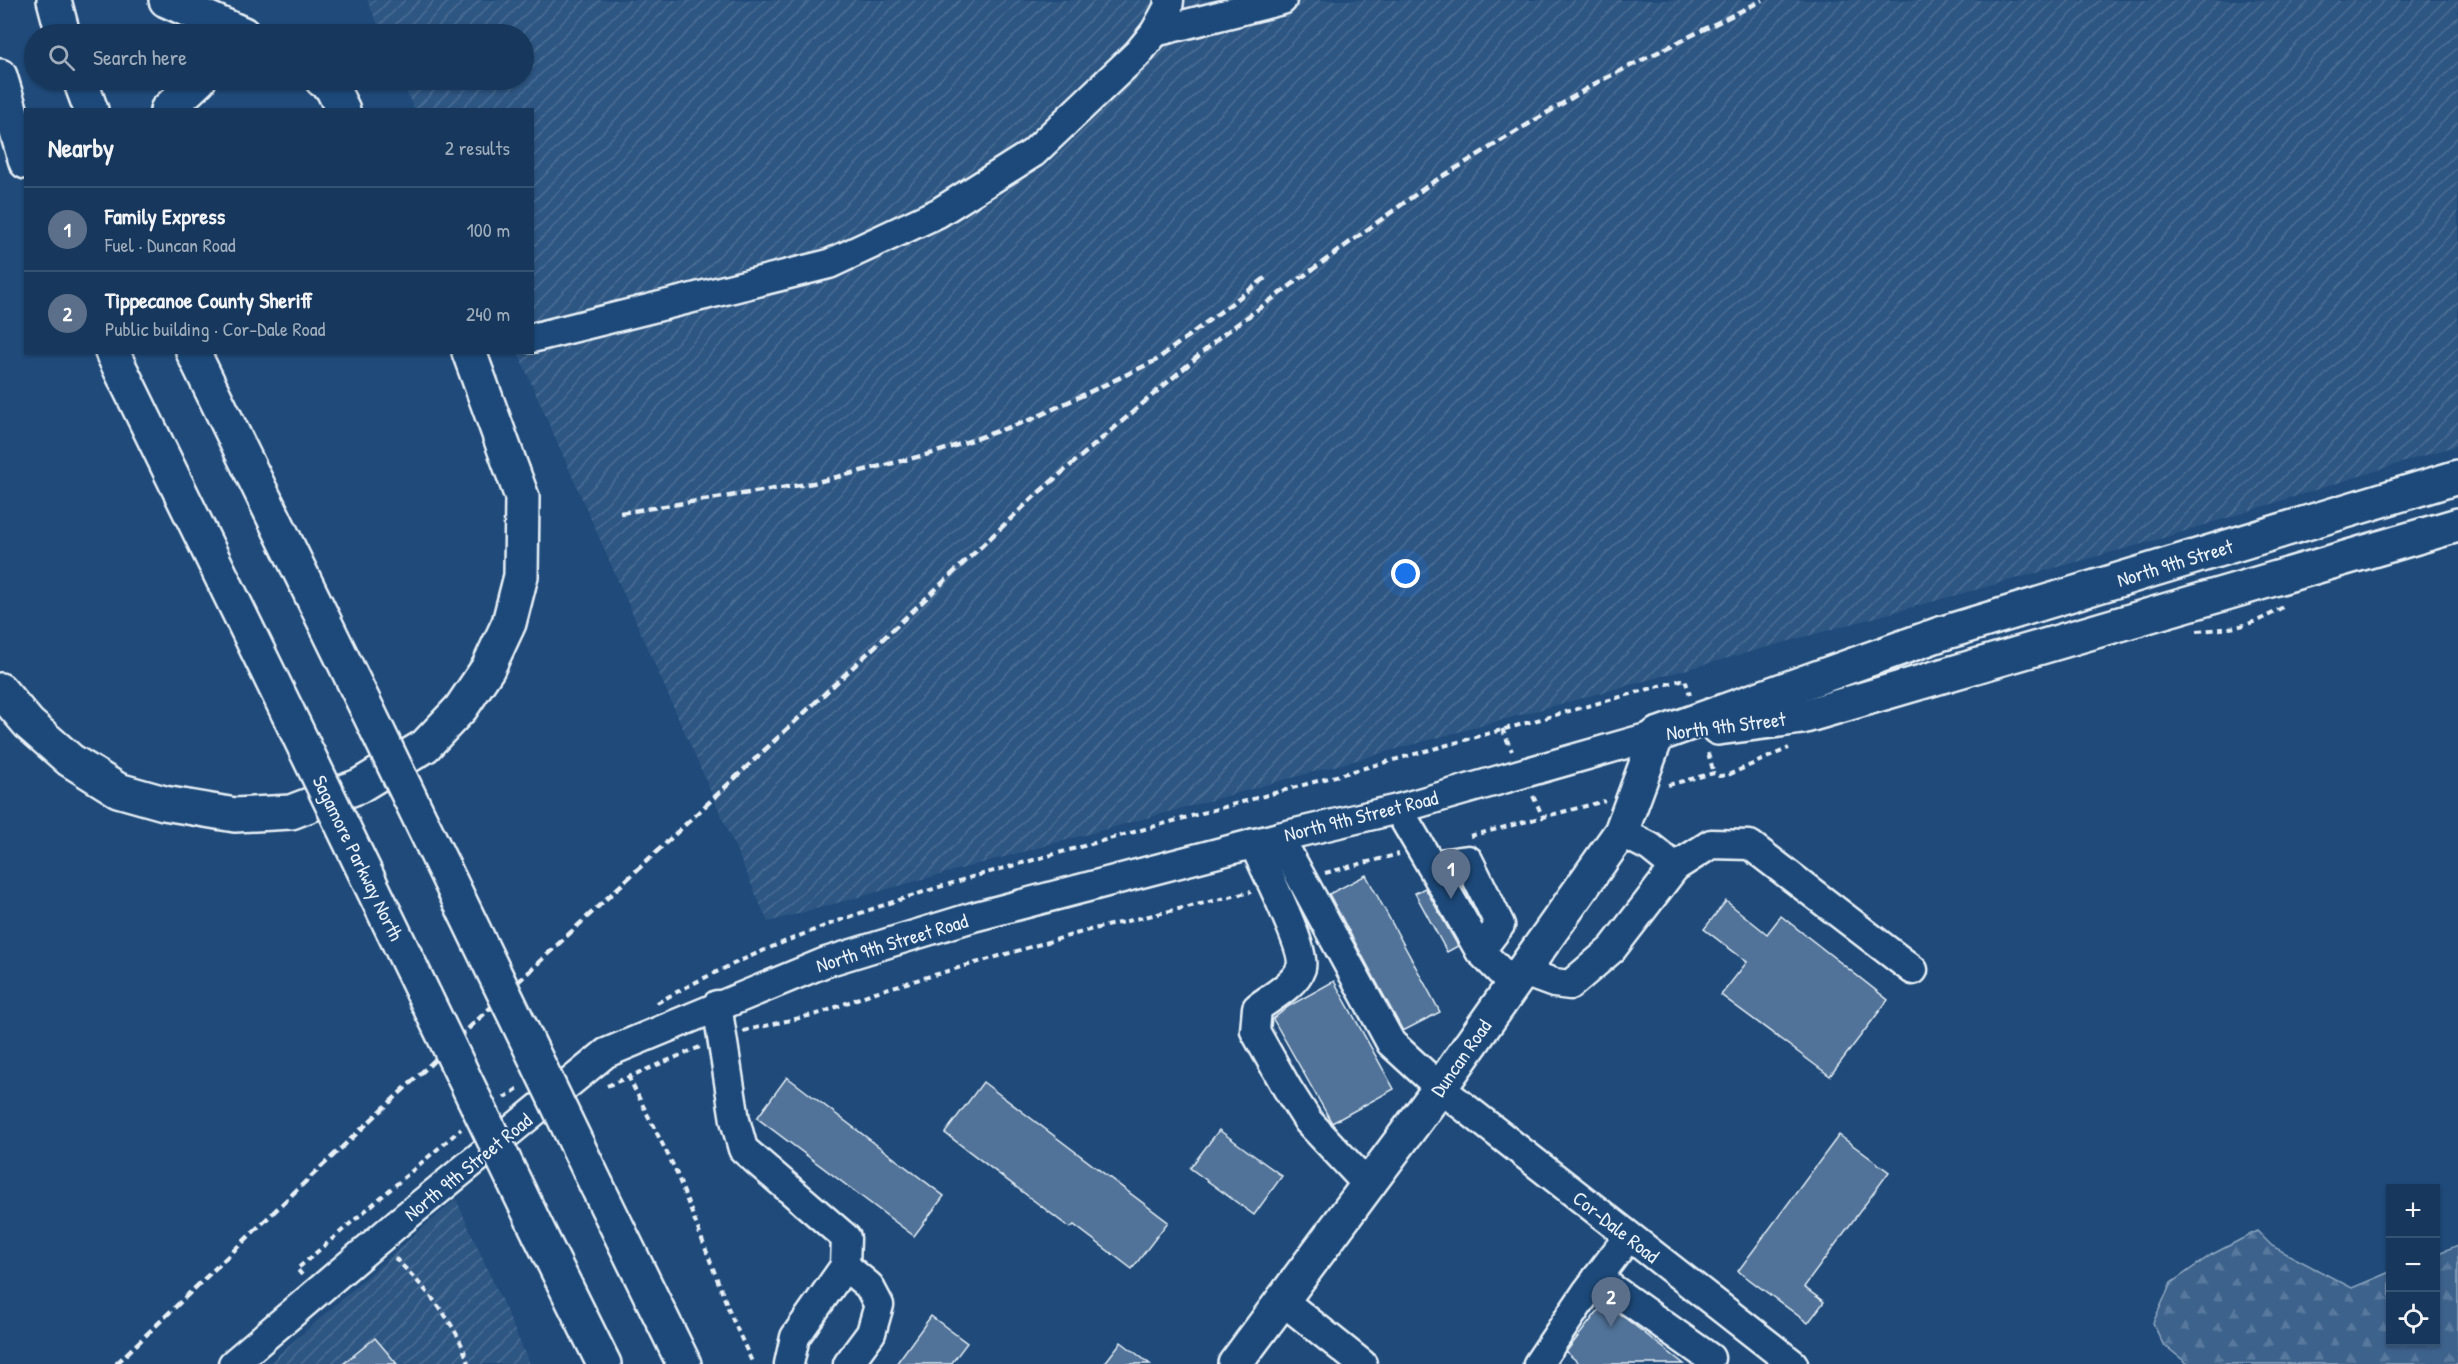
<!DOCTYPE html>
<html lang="en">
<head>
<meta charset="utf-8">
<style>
  :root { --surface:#17385c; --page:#244365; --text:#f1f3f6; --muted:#9eacbb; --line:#365272; --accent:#ffd166 }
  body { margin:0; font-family:"Patrick Hand",sans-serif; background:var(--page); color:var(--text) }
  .controls { position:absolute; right:18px; bottom:18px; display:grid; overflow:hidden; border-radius:0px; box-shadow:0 2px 4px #0004 }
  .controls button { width:54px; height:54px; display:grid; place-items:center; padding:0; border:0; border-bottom:2px solid var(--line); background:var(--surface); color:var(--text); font:30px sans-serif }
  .you { position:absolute; left:1406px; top:574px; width:21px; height:21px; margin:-15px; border:4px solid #fff; border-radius:50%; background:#1a73e8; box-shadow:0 0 0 9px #1a73e833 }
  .badge { display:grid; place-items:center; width:39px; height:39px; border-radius:50%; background:var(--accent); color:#fff; font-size:20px; font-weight:700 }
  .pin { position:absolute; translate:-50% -50px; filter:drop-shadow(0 2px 3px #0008) }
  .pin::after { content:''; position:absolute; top:32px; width:21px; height:18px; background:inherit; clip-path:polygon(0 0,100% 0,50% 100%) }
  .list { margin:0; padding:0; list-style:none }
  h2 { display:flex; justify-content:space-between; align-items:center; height:78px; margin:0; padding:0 24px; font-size:26px }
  h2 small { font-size:20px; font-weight:400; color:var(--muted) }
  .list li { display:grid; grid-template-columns:39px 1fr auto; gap:18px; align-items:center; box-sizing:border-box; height:84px; padding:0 24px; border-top:2px solid var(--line) }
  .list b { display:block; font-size:22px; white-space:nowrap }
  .list p { margin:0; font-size:20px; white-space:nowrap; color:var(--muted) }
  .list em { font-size:20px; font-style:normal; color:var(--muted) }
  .icon { flex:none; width:33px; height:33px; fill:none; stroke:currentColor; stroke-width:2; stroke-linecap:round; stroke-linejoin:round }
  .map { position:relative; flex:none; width:2458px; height:1364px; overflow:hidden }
  .search { position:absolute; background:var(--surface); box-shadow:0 2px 4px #0004; left:24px; top:24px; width:510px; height:66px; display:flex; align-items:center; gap:15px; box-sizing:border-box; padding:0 21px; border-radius:33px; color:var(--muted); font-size:22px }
  .panel { position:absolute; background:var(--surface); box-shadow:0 2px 4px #0004; left:24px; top:108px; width:510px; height:246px; border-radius:0px }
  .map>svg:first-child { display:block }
  .industrial { fill:url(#industrial-furrows) }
  .forest { fill:url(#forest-firs); stroke:#92aac2; stroke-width:1.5 }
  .building { fill:#517399; stroke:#e8f1f8; stroke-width:1.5 }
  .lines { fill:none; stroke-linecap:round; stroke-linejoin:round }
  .minor-casing { stroke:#e8f1f8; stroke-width:33 }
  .major-casing { stroke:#e8f1f8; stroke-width:38 }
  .highway-casing { stroke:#e8f1f8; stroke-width:38 }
  .path { stroke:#e8f1f8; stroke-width:4; stroke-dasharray:6 4.5; stroke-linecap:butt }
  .minor { stroke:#1f4a7a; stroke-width:28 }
  .major { stroke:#1f4a7a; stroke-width:33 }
  .highway { stroke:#1f4a7a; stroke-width:33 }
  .rail { stroke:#e8f1f8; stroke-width:4.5; stroke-dasharray:9 4.5; stroke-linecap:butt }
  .highway-bridge-casing { stroke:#e8f1f8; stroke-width:38; stroke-linecap:butt }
  .highway-bridge { stroke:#1f4a7a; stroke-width:33 }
  .labels { text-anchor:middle; stroke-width:4.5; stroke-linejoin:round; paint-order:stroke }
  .street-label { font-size:20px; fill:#e8f1f8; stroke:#1f4a7a }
</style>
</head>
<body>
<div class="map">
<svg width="2458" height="1364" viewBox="0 0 2458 1364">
  <defs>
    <pattern id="industrial-furrows" width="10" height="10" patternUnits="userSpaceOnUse" patternTransform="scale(1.5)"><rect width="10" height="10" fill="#2e5683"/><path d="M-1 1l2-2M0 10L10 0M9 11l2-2" fill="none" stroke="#4c6f95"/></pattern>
    <pattern id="forest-firs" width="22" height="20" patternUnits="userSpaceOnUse" patternTransform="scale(1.5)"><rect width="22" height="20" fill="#3c628c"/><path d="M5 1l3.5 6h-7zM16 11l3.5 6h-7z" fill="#58799d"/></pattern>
  </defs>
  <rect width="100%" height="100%" fill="#1f4a7a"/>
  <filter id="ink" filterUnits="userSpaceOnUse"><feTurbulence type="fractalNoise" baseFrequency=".0167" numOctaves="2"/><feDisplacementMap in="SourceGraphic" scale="12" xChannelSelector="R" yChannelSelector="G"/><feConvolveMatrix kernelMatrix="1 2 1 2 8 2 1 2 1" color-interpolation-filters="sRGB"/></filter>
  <g filter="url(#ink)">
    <g class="industrial">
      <polygon points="367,0 2458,0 2458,445 2160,539 768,922 518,353 532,352 532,110 414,109 401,80 524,80 524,34 382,34"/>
      <polygon points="456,1199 530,1364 268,1364"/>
    </g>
    <polygon class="forest" points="2257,1231 2272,1246 2352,1288 2390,1272 2390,1342 2436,1342 2436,1254 2458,1245 2458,1364 2188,1364 2163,1344 2153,1323 2171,1283 2211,1255"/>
    <g class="building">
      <polygon points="1366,875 1440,1012 1403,1031 1329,894"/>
      <polygon points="1425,888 1458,946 1447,952 1415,893"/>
      <polygon points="1726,901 1767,934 1781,916 1888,1000 1830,1076 1721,995 1747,962 1704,929"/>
      <polygon points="1334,981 1394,1089 1332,1123 1273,1019 1289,1006"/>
      <polygon points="787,1077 944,1196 914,1236 757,1118"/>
      <polygon points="983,1082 1168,1222 1132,1269 1074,1225 1070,1228 945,1133"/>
      <polygon points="1219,1130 1282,1176 1254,1215 1190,1168"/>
      <polygon points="1839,1135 1889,1172 1804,1287 1824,1302 1808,1323 1738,1271"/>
      <polygon points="1604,1303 1625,1318 1684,1364 1580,1364 1566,1352"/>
      <polygon points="931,1316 967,1343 951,1364 896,1364"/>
      <polygon points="375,1338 397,1364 343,1364"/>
      <polygon points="1121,1342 1150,1364 1104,1364"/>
    </g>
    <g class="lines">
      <defs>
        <g id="minor">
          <polyline points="1155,32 1282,0"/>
          <polyline points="532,338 829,264 938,213 1033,153 1138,53 1155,32 1168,8 1169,0"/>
          <polyline points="1398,809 1431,865 1468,860 1500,925 1480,951 1513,984"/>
          <polyline points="1621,832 1650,847 1675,867 1711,844 1750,845 1913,970"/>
          <polyline points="1279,837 1391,1043 1440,1088 1793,1364"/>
          <path d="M 1254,843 C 1263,867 1307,949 1301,968 C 1295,985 1270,998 1257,1008 L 1255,1031 L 1287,1088 L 1308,1121 L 1367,1184"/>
          <polyline points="1431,865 1480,951"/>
          <polyline points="1521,971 1554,983 1570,985 1612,949 1675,867"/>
          <polyline points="717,1005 735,1120 743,1149 846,1238 845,1266 795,1337 789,1364"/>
          <polyline points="845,1266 869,1286 879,1305 871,1333 848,1364"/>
          <polyline points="1597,1278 1710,1358"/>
          <polyline points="1283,1301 1362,1364"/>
          <polyline points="233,1364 398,1223 606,1053 826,962 973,917 1279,837 1398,809 1657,735"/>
          <polyline points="1538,1364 1586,1293 1628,1237"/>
        </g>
        <g id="major">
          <polyline points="1718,728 1802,717 2458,525"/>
          <polyline points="1657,735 1940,634 2458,477"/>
          <polyline points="1235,1364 1440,1088 1621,832 1657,735"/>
        </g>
        <g id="highway">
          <polyline points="54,0 63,34"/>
          <polyline points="166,0 243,34"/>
          <polyline points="0,76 26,162"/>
          <polyline points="80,80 91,110"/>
          <polyline points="322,80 331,86 343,110"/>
          <polyline points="167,110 199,80"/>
          <polyline points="112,352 288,713"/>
          <polyline points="193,352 368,711"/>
          <polyline points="0,690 29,724 70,760 118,790 164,803 235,815 291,812 359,786 425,746 461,708 488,668 509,623 521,576 522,497 469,352"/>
          <polyline points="597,1186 684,1364"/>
          <polyline points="540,1235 604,1364"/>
        </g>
      </defs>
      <use href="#minor" class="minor-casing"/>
      <use href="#major" class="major-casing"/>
      <use href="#highway" class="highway-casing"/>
      <g class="path">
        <path d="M 2197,631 C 2237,628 2252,627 2286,605"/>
        <polyline points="1502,729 1512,751"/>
        <polyline points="1708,753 1714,773"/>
        <polyline points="1668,785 1714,773 1719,776 1728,775 1789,748"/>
        <polyline points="1533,796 1543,817"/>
        <polyline points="1470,836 1605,801"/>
        <polyline points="1325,873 1399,854"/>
        <path d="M 657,1003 C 756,947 863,910 972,877 L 1685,679 L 1690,695"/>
        <polyline points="743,1031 821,1013 872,993 1089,930 1251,892"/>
        <polyline points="628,1076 675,1169 732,1318 753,1364"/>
        <polyline points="607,1086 700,1047"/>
        <polyline points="504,1098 520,1087"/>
        <path d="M 395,1258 C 423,1286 459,1324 468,1364"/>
        <polyline points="302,1275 297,1269 461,1129"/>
      </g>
      <use href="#minor" class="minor"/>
      <use href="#major" class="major"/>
      <use href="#highway" class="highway"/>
      <g class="rail">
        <polyline points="620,513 813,483 937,452 1030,420 1155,361 1268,276"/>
        <polyline points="116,1364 303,1184 1037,494 1224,334 1430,184 1596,83 1763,0"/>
      </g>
      <defs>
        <g id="highway-bridge">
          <polyline points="368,711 597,1186"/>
          <polyline points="288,713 540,1235"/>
        </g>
      </defs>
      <use href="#highway-bridge" class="highway-bridge-casing"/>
      <use href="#highway-bridge" class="highway-bridge"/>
    </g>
  </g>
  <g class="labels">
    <g class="street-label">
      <text transform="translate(2175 563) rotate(-17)" y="7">North 9th Street</text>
      <text transform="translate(1726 726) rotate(-7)" y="7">North 9th Street</text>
      <text transform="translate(1361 816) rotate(-14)" y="7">North 9th Street Road</text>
      <text transform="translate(358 858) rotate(64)" y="7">Sagamore Parkway North</text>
      <text transform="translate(892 943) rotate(-17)" y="7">North 9th Street Road</text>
      <text transform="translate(1461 1058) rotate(-55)" y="7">Duncan Road</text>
      <text transform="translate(468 1167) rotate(-39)" y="7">North 9th Street Road</text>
      <text transform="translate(1616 1227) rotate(38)" y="7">Cor-Dale Road</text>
    </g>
  </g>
</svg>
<div class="controls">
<button>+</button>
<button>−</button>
<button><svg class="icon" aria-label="locate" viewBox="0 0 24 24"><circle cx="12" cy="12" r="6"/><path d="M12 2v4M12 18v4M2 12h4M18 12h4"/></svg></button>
</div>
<div class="you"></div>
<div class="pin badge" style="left:1451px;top:899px;background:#5c6f8a">1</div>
<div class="pin badge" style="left:1611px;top:1327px;background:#5c6f8a">2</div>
<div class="search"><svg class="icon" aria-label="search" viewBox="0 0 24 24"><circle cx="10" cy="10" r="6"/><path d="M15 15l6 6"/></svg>Search here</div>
<section class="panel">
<h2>Nearby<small>2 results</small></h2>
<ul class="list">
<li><span class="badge" style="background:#5c6f8a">1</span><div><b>Family Express</b><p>Fuel · Duncan Road</p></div><em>100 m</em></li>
<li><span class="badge" style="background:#5c6f8a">2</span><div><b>Tippecanoe County Sheriff</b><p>Public building · Cor-Dale Road</p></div><em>240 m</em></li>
</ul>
</section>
</div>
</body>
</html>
